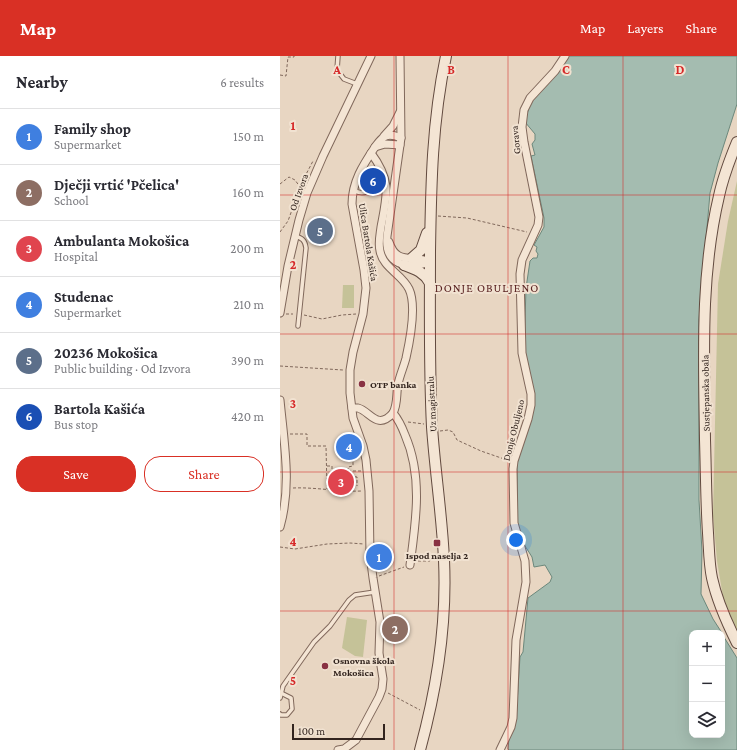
<!DOCTYPE html>
<html lang="en">
<head>
<meta charset="utf-8">
<style>
  :root { --surface:#fff; --page:#f2f2f3; --text:#2b2b33; --muted:#7c7c81; --line:#e1e1e2; --accent:#d93025 }
  body { margin:0; font-family:"Crimson Pro",serif; background:var(--page); color:var(--text) }
  .controls { position:absolute; right:12px; bottom:12px; display:grid; overflow:hidden; border-radius:8px; box-shadow:0 4px 16px #0002 }
  .controls button { width:36px; height:36px; display:grid; place-items:center; padding:0; border:0; border-bottom:1px solid var(--line); background:var(--surface); color:var(--text); font:20px sans-serif }
  .scale { position:absolute; left:12px; bottom:10px; width:93px; box-sizing:border-box; padding-left:4px; border:2px solid #32241e; border-top:0; font-size:11px; line-height:14px; white-space:nowrap; color:#32241e; -webkit-text-stroke:3px #f1e2d1; paint-order:stroke }
  .you { position:absolute; left:236px; top:484px; width:14px; height:14px; margin:-10px; border:3px solid #fff; border-radius:50%; background:#1a73e8; box-shadow:0 0 0 6px #1a73e833 }
  .badge { display:grid; place-items:center; width:26px; height:26px; border-radius:50%; background:var(--accent); color:#fff; font-size:13px; font-weight:700 }
  .pin { position:absolute; translate:-50% -50%; border:2px solid #fff; box-shadow:0 1px 4px #0006 }
  .list { margin:0; padding:0; list-style:none }
  h2 { display:flex; justify-content:space-between; align-items:center; height:52px; margin:0; padding:0 16px; font-size:17px }
  h2 small { font-size:13px; font-weight:400; color:var(--muted) }
  .list li { display:grid; grid-template-columns:26px 1fr auto; gap:12px; align-items:center; box-sizing:border-box; height:56px; padding:0 16px; border-top:1px solid var(--line) }
  .list b { display:block; font-size:15px; white-space:nowrap }
  .list p { margin:0; font-size:13px; white-space:nowrap; color:var(--muted) }
  .list em { font-size:13px; font-style:normal; color:var(--muted) }
  .actions { display:flex; gap:8px; padding:12px 16px }
  .actions a { flex:1; padding:9px 0; border:1px solid var(--accent); border-radius:16px; text-align:center; font-size:14px; color:var(--accent) }
  .actions .main { background:var(--accent); color:#fff }
  .icon { flex:none; width:22px; height:22px; fill:none; stroke:currentColor; stroke-width:2; stroke-linecap:round; stroke-linejoin:round }
  .map { position:relative; flex:none; width:457px; height:694px; overflow:hidden }
  header { display:flex; align-items:center; gap:24px; box-sizing:border-box; height:56px; padding:0 20px; background:var(--accent); color:#fff }
  header strong { font-size:19px }
  nav { display:flex; gap:22px; margin-inline-start:auto; font-size:14px }
  main { display:flex }
  aside { flex:1; background:var(--surface) }
  .map>svg:first-child { display:block }
  .green { fill:#c5c298 }
  .water { fill:#a4bcb0; stroke:#6c887c }
  .lines { fill:none; stroke-linecap:round; stroke-linejoin:round }
  .service-casing { stroke:#80685b; stroke-width:5.5 }
  .minor-casing { stroke:#80685b; stroke-width:9 }
  .secondary-casing { stroke:#624a3f; stroke-width:12 }
  .path { stroke:#80685b; stroke-width:1; stroke-dasharray:3 2; stroke-linecap:butt }
  .service { stroke:#f4e5d4; stroke-width:3.5 }
  .minor { stroke:#f4e5d4; stroke-width:7 }
  .secondary { stroke:#f4e5d4; stroke-width:10 }
  .grid { fill:none; stroke:#d62828; stroke-width:1; stroke-opacity:0.55 }
  .poi-dot { fill:#893243; stroke:#f1e2d1; stroke-width:1.5 }
  .labels { text-anchor:middle; stroke-width:4; stroke-linejoin:round; paint-order:stroke }
  .street-label { font-size:10px; fill:#32241e; stroke:#f1e2d1 }
  .poi-label { font-size:10px; font-weight:bold; fill:#32241e; stroke:#f1e2d1; text-anchor:start }
  .quarter-label { font-size:12px; letter-spacing:1px; fill:#5a2322; stroke:#f1e2d1 }
  .grid-label { font-size:13px; text-anchor:middle; font-weight:bold; fill:#d62828; stroke:#f1e2d1; stroke-width:4; stroke-linejoin:round; paint-order:stroke }
</style>
</head>
<body>
<header>
<strong>Map</strong>
<nav><a>Map</a><a>Layers</a><a>Share</a></nav>
</header>
<main>
<aside>
<h2>Nearby<small>6 results</small></h2>
<ul class="list">
<li><span class="badge" style="background:#3f7fe0">1</span><div><b>Family shop</b><p>Supermarket</p></div><em>150 m</em></li>
<li><span class="badge" style="background:#8d6e63">2</span><div><b>Dječji vrtić 'Pčelica'</b><p>School</p></div><em>160 m</em></li>
<li><span class="badge" style="background:#e0444e">3</span><div><b>Ambulanta Mokošica</b><p>Hospital</p></div><em>200 m</em></li>
<li><span class="badge" style="background:#3f7fe0">4</span><div><b>Studenac</b><p>Supermarket</p></div><em>210 m</em></li>
<li><span class="badge" style="background:#5c6f8a">5</span><div><b>20236 Mokošica</b><p>Public building · Od Izvora</p></div><em>390 m</em></li>
<li><span class="badge" style="background:#1a4fb4">6</span><div><b>Bartola Kašića</b><p>Bus stop</p></div><em>420 m</em></li>
</ul>
<div class="actions"><a class="main">Save</a><a>Share</a></div>
</aside>
<div class="map">
<svg width="457" height="694" viewBox="0 0 457 694">
  <rect width="100%" height="100%" fill="#e8d6c2"/>
  <g class="green">
    <polygon points="457,125 457,576 443,541 437,505 433,460 438,228 448,165"/>
    <polygon points="63,229 74,229 74,252 62,252"/>
    <polygon points="67,561 87,564 83,601 75,600 62,592"/>
  </g>
  <polygon class="water" points="287,0 457,0 457,48 438,107 430,137 419,264 419,444 422,495 421,538 433,563 442,577 412,577 412,679 442,679 442,578 457,602 457,694 229,694 228,693 229,682 236,663 240,601 243,596 248,542 270,526 272,521 265,509 254,511 252,501 240,482 237,469 237,399 250,364 244,296 246,232 250,205 253,202 257,202 258,198 256,195 257,191 254,189 264,171 264,162 251,100 255,99 252,88 255,84 255,78 245,66 252,40"/>
  <g class="lines">
    <defs>
      <g id="service">
        <polyline points="58,0 57,14 64,23 77,28"/>
        <path d="M 74,134 C 80,138 85,138 90,133 L 90,125 L 82,111"/>
        <path d="M 15,180 C 22,182 25,184 26,192 L 18,270"/>
        <polyline points="0,642 3,630 34,586 50,570 69,544 75,539 95,536"/>
        <polyline points="0,658 1,659 7,659 12,653 11,642 1,637"/>
      </g>
      <g id="minor">
        <path d="M 120,0 L 121,82 L 107,180 C 104,209 127,214 150,206"/>
        <polyline points="104,80 113,70 120,56"/>
        <polyline points="95,91 105,88 120,89"/>
        <path d="M 91,97 C 112,125 107,139 101,171 C 100,179 98,187 100,195 C 103,212 122,218 129,233 C 137,250 130,284 126,302 C 124,310 120,319 118,328 C 116,338 118,348 113,357"/>
        <path d="M 109,186 C 117,210 132,198 150,206"/>
        <polyline points="0,257 8,210 19,164 27,137 43,100 91,0"/>
        <path d="M 0,344 C 4,387 12,429 0,471"/>
        <path d="M 72,352 C 74,352 76,352 78,352 C 90,355 97,375 113,357 C 119,364 122,371 125,379 C 143,420 136,465 130,509"/>
        <path d="M 58,694 L 64,693 L 76,684 L 99,641 L 102,633 L 103,623 L 99,597 L 100,566 L 93,522 L 90,499 L 89,435 L 86,404 L 83,390 L 73,362 L 70,337 L 70,314 L 73,296 L 83,258 L 86,232 L 84,214 L 72,148 C 72,126 83,109 95,91 C 98,87 101,82 106,80 C 111,78 116,80 121,82"/>
        <polyline points="220,694 231,671 233,662 236,584 246,526 245,505 234,467 233,413 234,405 248,363 251,349 251,338 242,297 240,218 242,204 258,169 259,161 244,86 242,71 244,54 250,42 275,15 285,0"/>
      </g>
      <g id="secondary">
        <path d="M 457,86 C 450,103 443,121 439,140 C 420,220 424,302 425,384 C 426,415 426,446 428,477 C 429,492 429,508 432,522 C 437,545 447,567 457,587"/>
        <polyline points="132,202 141,194 147,177"/>
        <path d="M 124,209 C 135,213 144,216 150,227"/>
        <path d="M 140,694 C 157,632 167,568 164,504 C 162,459 155,415 152,371 C 149,312 150,254 150,195 C 151,128 152,66 166,0"/>
      </g>
    </defs>
    <use href="#service" class="service-casing"/>
    <use href="#minor" class="minor-casing"/>
    <use href="#secondary" class="secondary-casing"/>
    <g class="path">
      <polyline points="0,19 6,20 8,1 14,1 14,0"/>
      <polyline points="0,128 9,121 15,124 20,131"/>
      <polyline points="158,160 187,162 247,176"/>
      <polyline points="0,176 8,165 22,126 33,105"/>
      <polyline points="6,258 13,258"/>
      <polyline points="24,259 42,263 62,259 76,258"/>
      <polyline points="0,310 63,314"/>
      <polyline points="128,366 144,368"/>
      <polyline points="160,375 168,374 173,376 177,384 201,395 227,404"/>
      <polyline points="69,377 73,386 73,410 68,411 68,420 77,421 77,430"/>
      <polyline points="10,378 27,378 27,390 46,390 47,433"/>
      <polyline points="47,410 52,410 52,420 67,420"/>
      <polyline points="68,415 81,415"/>
      <path d="M 13,432 C 36,431 58,436 82,435"/>
      <polyline points="0,491 15,493 47,488 70,487 84,488"/>
      <polyline points="138,505 150,505 151,503 155,502"/>
      <polyline points="99,520 124,511"/>
      <polyline points="108,637 140,654"/>
    </g>
    <use href="#service" class="service"/>
    <use href="#minor" class="minor"/>
    <use href="#secondary" class="secondary"/>
  </g>
  <path class="grid" d="M 114,0 L 114,694M 228,0 L 228,694M 343,0 L 343,694M 0,139 L 457,139M 0,278 L 457,278M 0,416 L 457,416M 0,555 L 457,555"/>
  <g class="poi-dot">
    <circle cx="82" cy="328" r="4"/>
    <rect x="153" y="483" width="8" height="8" rx="2"/>
    <circle cx="45" cy="610" r="4"/>
  </g>
  <g class="labels">
    <g class="street-label">
      <text transform="translate(235 84) rotate(-96)" y="4">Gorava</text>
      <text transform="translate(18 136) rotate(-70)" y="4">Od Izvora</text>
      <text transform="translate(89 186) rotate(81)" y="4">Ulica Bartola Kašića</text>
      <text transform="translate(425 337) rotate(-91)" y="4">Sustjepanska obala</text>
      <text transform="translate(151 348) rotate(-93)" y="4">Uz magistralu</text>
      <text transform="translate(233 374) rotate(-76)" y="4">Donje Obuljeno</text>
    </g>
    <g class="poi-label">
      <text x="90" y="332">OTP banka</text>
      <text x="157" y="503" text-anchor="middle">Ispod naselja 2</text>
      <text x="53" y="608">Osnovna škola<tspan x="53" dy="12">Mokošica</tspan></text>
    </g>
    <g class="quarter-label">
      <text x="207" y="236">DONJE OBULJENO</text>
    </g>
  </g>
  <g class="grid-label">
    <text x="57" y="18">A</text>
    <text x="171" y="18">B</text>
    <text x="286" y="18">C</text>
    <text x="400" y="18">D</text>
    <text x="13" y="74">1</text>
    <text x="13" y="213">2</text>
    <text x="13" y="352">3</text>
    <text x="13" y="490">4</text>
    <text x="13" y="629">5</text>
  </g>
</svg>
<div class="controls">
<button>+</button>
<button>−</button>
<button><svg class="icon" aria-label="layers" viewBox="0 0 24 24"><path d="M12 4l9 5-9 5-9-5zM3 14l9 5 9-5"/></svg></button>
</div>
<div class="scale">100 m</div>
<div class="you"></div>
<div class="pin badge" style="left:99px;top:501px;background:#3f7fe0">1</div>
<div class="pin badge" style="left:115px;top:573px;background:#8d6e63">2</div>
<div class="pin badge" style="left:61px;top:426px;background:#e0444e">3</div>
<div class="pin badge" style="left:69px;top:391px;background:#3f7fe0">4</div>
<div class="pin badge" style="left:40px;top:175px;background:#5c6f8a">5</div>
<div class="pin badge" style="left:93px;top:125px;background:#1a4fb4">6</div>
</div>
</main>
</body>
</html>
